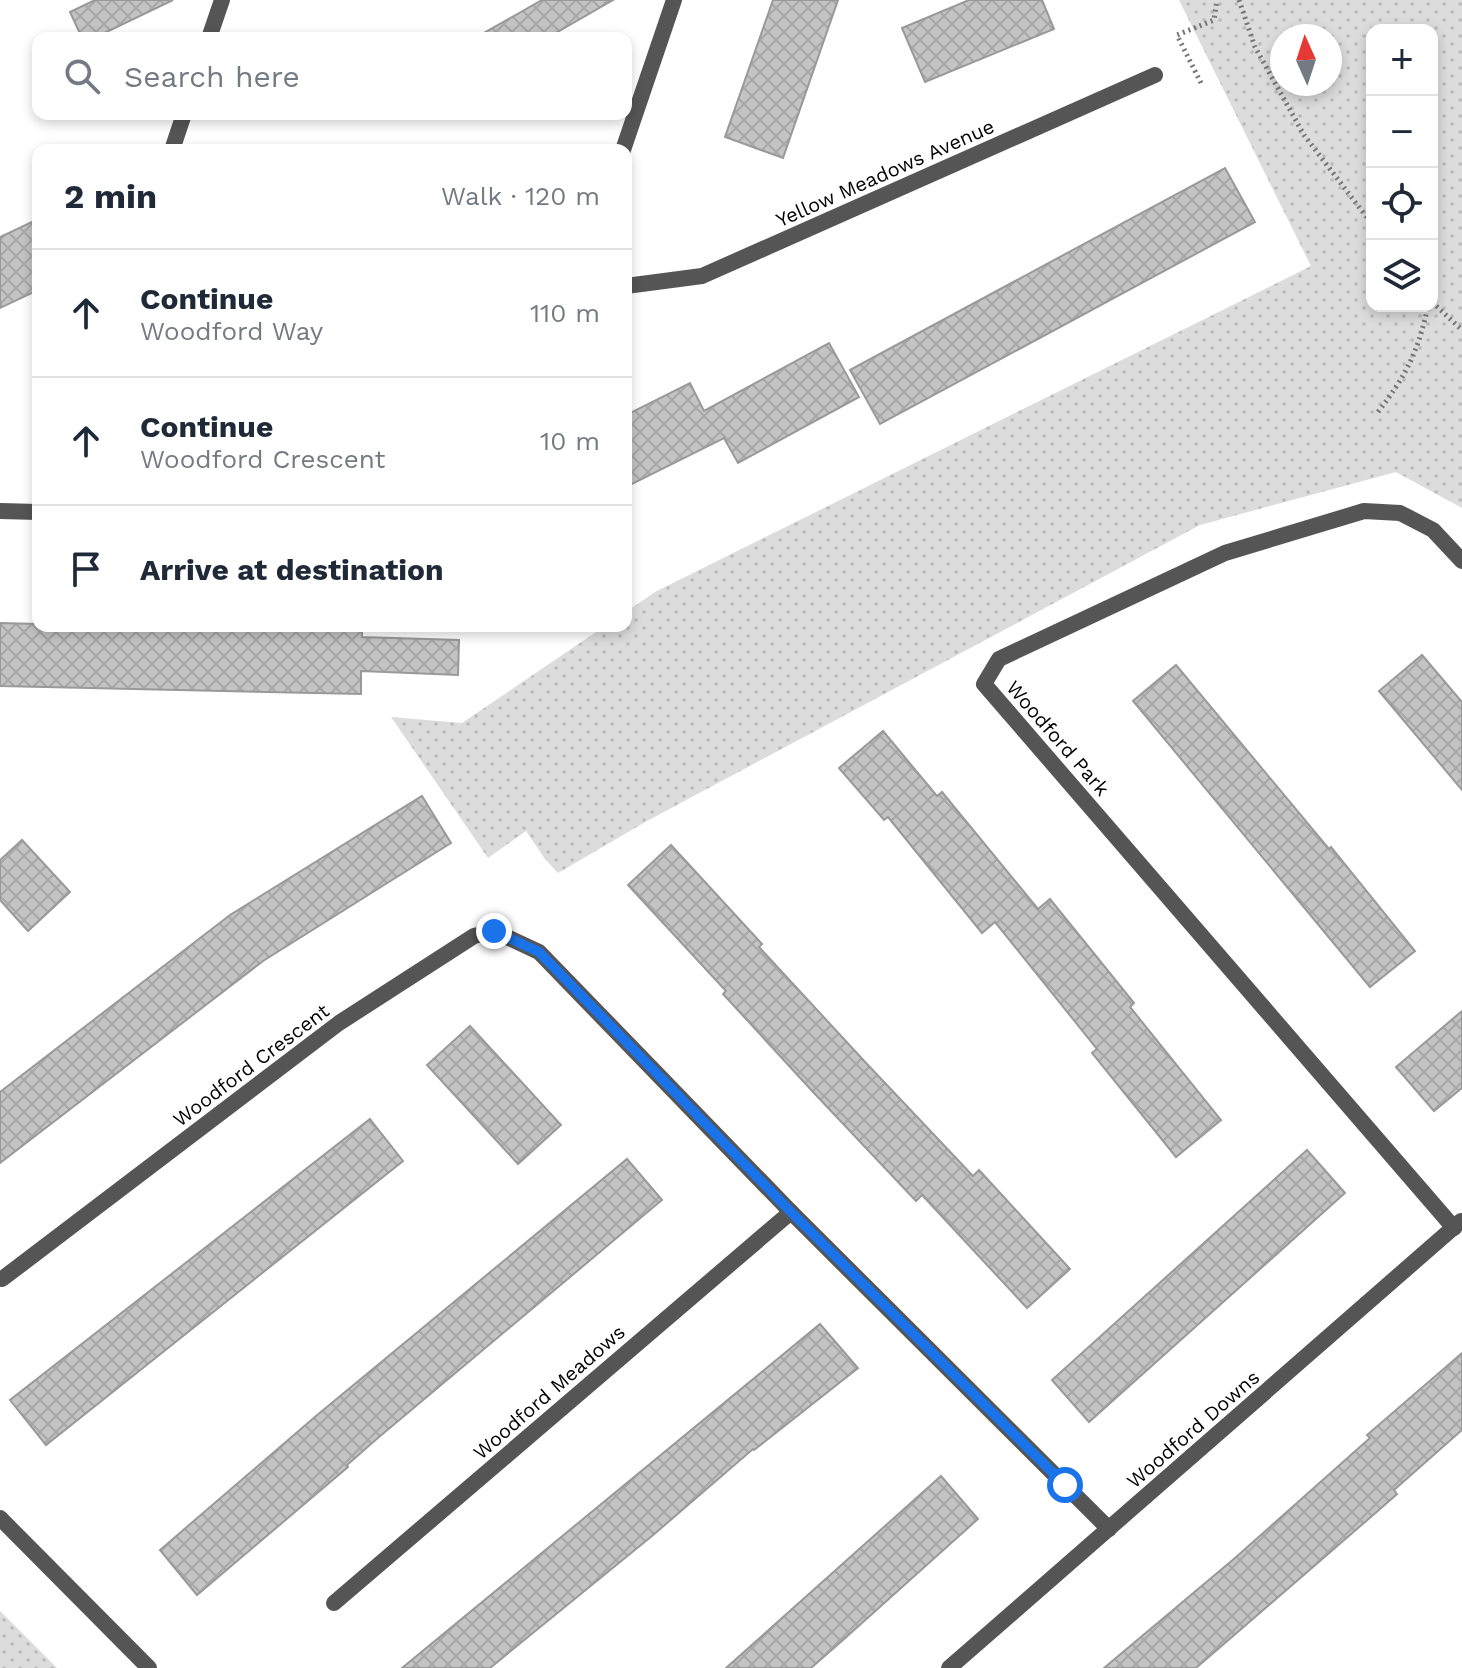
<!DOCTYPE html>
<html lang="en">
<head>
<meta charset="utf-8">
<style>
  :root { --surface:#fff; --page:#f2f2f3; --text:#1f2937; --muted:#747a83; --line:#e0e1e3 }
  body { margin:0; font-family:"Work Sans",sans-serif; background:var(--page); color:var(--text) }
  .controls { position:absolute; right:24px; top:24px; display:grid; overflow:hidden; border-radius:16px; box-shadow:0 4px 12px #0003 }
  .controls button { width:72px; height:72px; display:grid; place-items:center; padding:0; border:0; border-bottom:2px solid var(--line); background:var(--surface); color:var(--text); font:40px sans-serif }
  .compass { position:absolute; left:1270px; top:24px; width:72px; height:72px; border-radius:50%; background:var(--surface); box-shadow:0 4px 12px #0003; rotate:357deg }
  .stop { position:absolute; width:24px; height:24px; margin:-18px; border:6px solid #1a73e8; border-radius:50%; background:#fff }
  .stop.end { background:#1a73e8; border-color:#fff; box-shadow:0 2px 8px #0008 }
  .list { margin:0; padding:0; list-style:none }
  h2 { display:flex; justify-content:space-between; align-items:center; height:104px; margin:0; padding:0 32px; font-size:34px }
  h2 small { font-size:26px; font-weight:400; color:var(--muted) }
  .list li { display:grid; grid-template-columns:52px 1fr auto; gap:24px; align-items:center; box-sizing:border-box; height:128px; padding:0 32px; border-top:2px solid var(--line) }
  .list b { display:block; font-size:30px; white-space:nowrap }
  .list p { margin:0; font-size:26px; white-space:nowrap; color:var(--muted) }
  .list em { font-size:26px; font-style:normal; color:var(--muted) }
  .icon { flex:none; width:44px; height:44px; fill:none; stroke:currentColor; stroke-width:2; stroke-linecap:round; stroke-linejoin:round }
  .map { position:relative; flex:none; width:1462px; height:1668px; overflow:hidden }
  .search { position:absolute; background:var(--surface); box-shadow:0 4px 12px #0003; left:32px; top:32px; width:600px; height:88px; display:flex; align-items:center; gap:20px; box-sizing:border-box; padding:0 28px; border-radius:16px; color:var(--muted); font-size:30px }
  .panel { position:absolute; background:var(--surface); box-shadow:0 4px 12px #0003; left:32px; top:144px; width:600px; height:488px; border-radius:16px }
  .map>svg:first-child { display:block }
  .grass { fill:url(#grass-dots); fill-rule:evenodd }
  .building { fill:url(#building-cross-hatch); stroke:#999; stroke-width:2 }
  .lines { fill:none; stroke-linecap:round; stroke-linejoin:round }
  .path { stroke:#777; stroke-width:5; stroke-dasharray:2 4; stroke-linecap:butt }
  .minor { stroke:#555; stroke-width:16 }
  .tertiary { stroke:#555; stroke-width:16 }
  .route { stroke:#1a73e8; stroke-width:10 }
  .labels { text-anchor:middle; stroke-width:8; stroke-linejoin:round; paint-order:stroke }
  .street-label { font-size:20px; fill:#000; stroke:#fff }
</style>
</head>
<body>
<div class="map">
<svg width="1462" height="1668" viewBox="0 0 1462 1668">
  <defs>
    <pattern id="grass-dots" width="8" height="8" patternUnits="userSpaceOnUse" patternTransform="scale(2)"><rect width="8" height="8" fill="#dcdcdc"/><path d="M2 2h.1M6 6h.1" fill="none" stroke="#bbb" stroke-width="1.8" stroke-linecap="round"/></pattern>
    <pattern id="building-cross-hatch" width="8" height="8" patternUnits="userSpaceOnUse" patternTransform="scale(2)"><rect width="8" height="8" fill="#c4c4c4"/><path d="M0 0l8 8M0 8l8-8" fill="none" stroke="#a7a7a7"/></pattern>
  </defs>
  <rect width="100%" height="100%" fill="#fff"/>
  <g class="grass">
    <path d="M 1179,0 L 1462,0 L 1462,508 L 1396,472 L 1200,525 L 647,821 L 558,873 L 545,859 L 526,831 L 488,858 L 391,717 L 462,723 L 605,626 L 626,626 L 626,612 L 655,592 L 1311,266 ZM 1372,30 L 1432,30 L 1432,306 L 1372,306 ZM 1282,36 L 1330,36 L 1330,84 L 1282,84 Z"/>
    <polygon points="0,1611 57,1668 0,1668"/>
  </g>
  <g class="building">
    <polygon points="95,0 173,0 94,38 82,38 70,12"/>
    <polygon points="542,0 613,0 547,38 475,38"/>
    <polygon points="773,0 838,0 783,158 725,137"/>
    <polygon points="969,0 1042,0 1054,29 925,82 902,28"/>
    <polygon points="1225,168 1255,222 880,424 850,370"/>
    <polygon points="38,219 38,290 0,308 0,237"/>
    <polygon points="829,343 859,397 738,463 724,438 626,487 626,415 690,383 704,411"/>
    <polygon points="0,623 38,624 38,626 178,626 178,629 362,631 362,637 459,640 458,675 361,671 361,694 0,686"/>
    <polygon points="1422,655 1462,702 1462,790 1379,691"/>
    <polygon points="1176,665 1329,849 1331,847 1415,951 1370,987 1133,701"/>
    <polygon points="883,731 937,796 942,792 1038,909 1050,899 1134,1003 1130,1007 1221,1120 1176,1157 1092,1053 1097,1049 995,922 982,933 888,817 884,820 839,768"/>
    <polygon points="422,796 451,843 263,961 0,1163 0,1092 230,915"/>
    <polygon points="22,840 70,892 28,931 0,900 0,860"/>
    <polygon points="671,845 762,944 759,947 867,1064 973,1176 979,1170 1070,1269 1027,1308 922,1195 916,1201 814,1093 723,994 726,991 628,885"/>
    <polygon points="1462,1011 1462,1088 1434,1111 1396,1067"/>
    <polygon points="470,1026 561,1125 518,1164 427,1065"/>
    <polygon points="370,1119 403,1161 46,1445 10,1400"/>
    <polygon points="1307,1150 1345,1193 1089,1422 1052,1380"/>
    <polygon points="627,1159 662,1200 379,1437 347,1465 348,1467 197,1595 160,1550 316,1416"/>
    <polygon points="820,1324 858,1368 754,1450 753,1449 652,1536 490,1668 402,1668"/>
    <polygon points="1462,1353 1462,1430 1394,1490 1397,1494 1372,1516 1196,1668 1104,1668 1235,1558 1370,1438 1367,1435"/>
    <polygon points="941,1476 978,1519 843,1640 811,1668 726,1668"/>
  </g>
  <g class="lines">
    <g class="path">
      <polyline points="1239,0 1255,47 1304,135 1372,224"/>
      <polyline points="1201,83 1177,35 1214,20 1217,0"/>
      <polyline points="1432,302 1462,330"/>
      <path d="M 1378,412 C 1407,374 1418,352 1428,306"/>
    </g>
    <g class="minor">
      <polyline points="209,38 222,0"/>
      <polyline points="172,150 184,114"/>
      <polyline points="623,150 674,0"/>
      <polyline points="626,286 702,276 1155,75"/>
      <polyline points="0,511 38,512"/>
      <polyline points="1454,1228 984,684 999,659 1225,553 1364,511 1400,513 1433,530 1462,561"/>
      <polyline points="2,1279 339,1023 474,936 494,931 539,952 791,1212 1109,1529"/>
      <polyline points="334,1603 791,1212"/>
      <polyline points="949,1668 1461,1221"/>
    </g>
    <polyline class="tertiary" points="0,1518 149,1668"/>
  </g>
  <g class="lines">
    <polyline class="route" points="494,931 539,952 791,1212 1065,1485"/>
  </g>
  <g class="labels">
    <g class="street-label">
      <text transform="translate(885 173) rotate(-24)" y="7">Yellow Meadows Avenue</text>
      <text transform="translate(1058 738) rotate(49)" y="7">Woodford Park</text>
      <text transform="translate(251 1065) rotate(-37)" y="7">Woodford Crescent</text>
      <text transform="translate(549 1392) rotate(-41)" y="7">Woodford Meadows</text>
      <text transform="translate(1193 1429) rotate(-41)" y="7">Woodford Downs</text>
    </g>
  </g>
</svg>
<div class="controls">
<button>+</button>
<button>−</button>
<button><svg class="icon" aria-label="locate" viewBox="0 0 24 24"><circle cx="12" cy="12" r="6"/><path d="M12 2v4M12 18v4M2 12h4M18 12h4"/></svg></button>
<button><svg class="icon" aria-label="layers" viewBox="0 0 24 24"><path d="M12 4l9 5-9 5-9-5zM3 14l9 5 9-5"/></svg></button>
</div>
<svg class="compass" viewBox="-18 -18 36 36"><path d="M0-13l5 13h-10z" fill="#e53935"/><path d="M0 13l5-13h-10z" fill="#747a83"/></svg>
<div class="stop" style="left:1065px;top:1485px"></div>
<div class="stop end" style="left:494px;top:931px"></div>
<div class="search"><svg class="icon" aria-label="search" viewBox="0 0 24 24"><circle cx="10" cy="10" r="6"/><path d="M15 15l6 6"/></svg>Search here</div>
<section class="panel">
<h2>2 min<small>Walk · 120 m</small></h2>
<ul class="list">
<li><svg class="icon" aria-label="ahead" viewBox="0 0 24 24"><path d="M12 20V5M6 11l6-6 6 6"/></svg><div><b>Continue</b><p>Woodford Way</p></div><em>110 m</em></li>
<li><svg class="icon" aria-label="ahead" viewBox="0 0 24 24"><path d="M12 20V5M6 11l6-6 6 6"/></svg><div><b>Continue</b><p>Woodford Crescent</p></div><em>10 m</em></li>
<li><svg class="icon" aria-label="arrive" viewBox="0 0 24 24"><path d="M6 21V4h12l-3 4 3 4H6"/></svg><div><b>Arrive at destination</b></div></li>
</ul>
</section>
</div>
</body>
</html>
